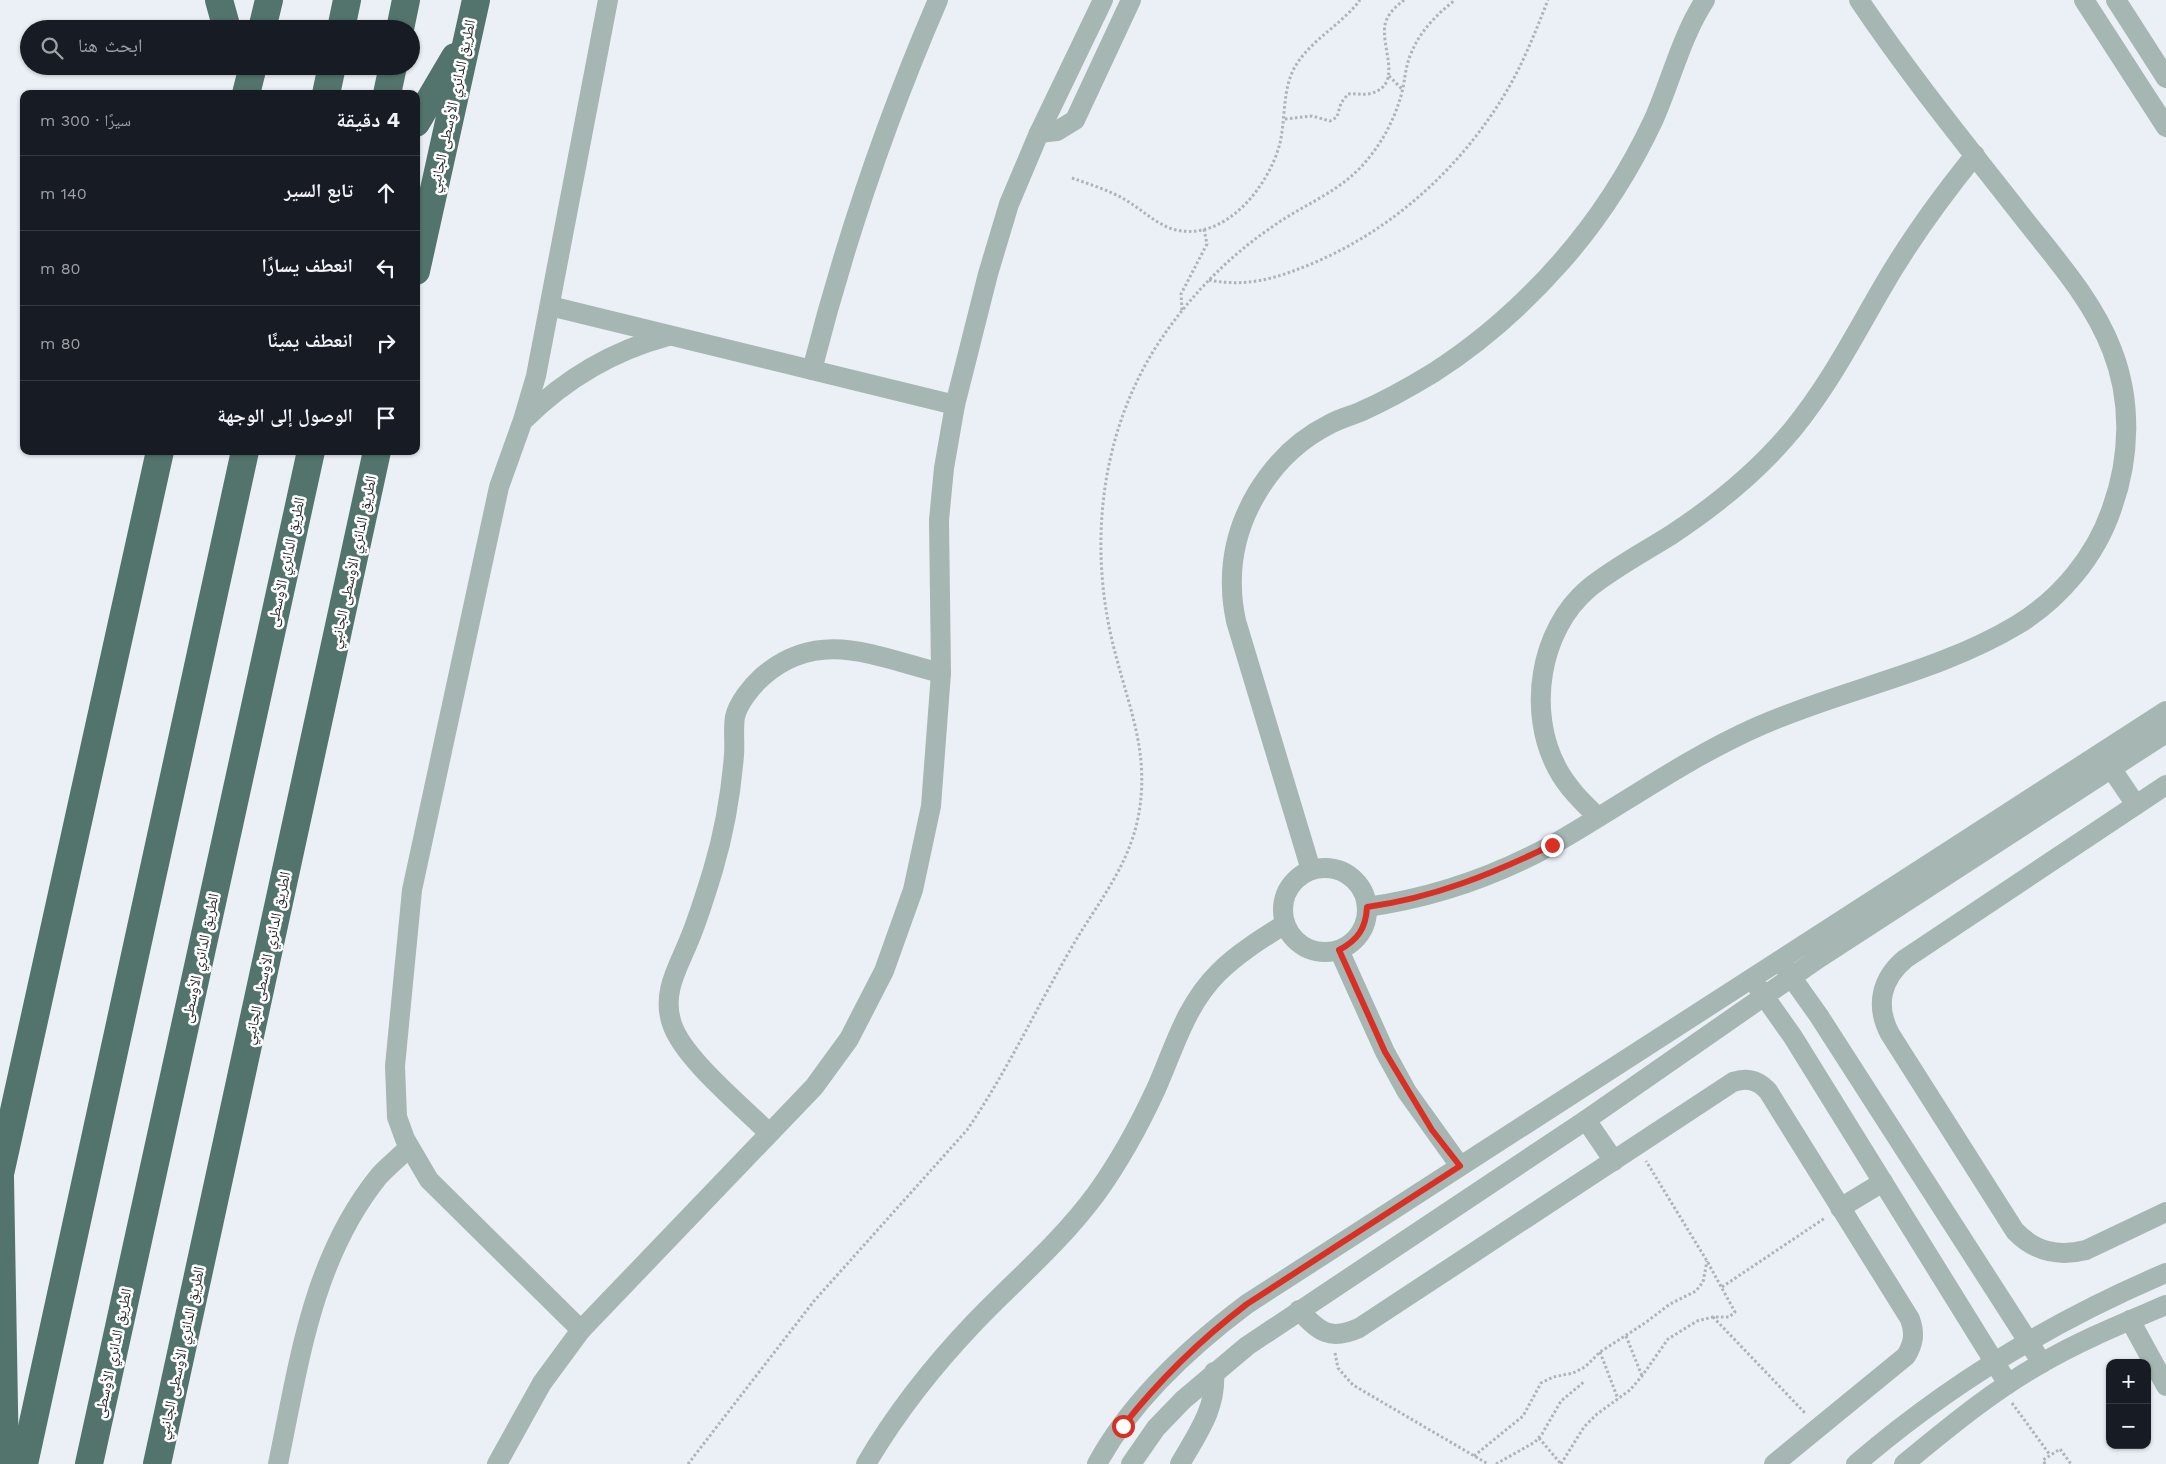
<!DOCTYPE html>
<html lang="ar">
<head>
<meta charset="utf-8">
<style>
  :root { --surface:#171b24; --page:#20242c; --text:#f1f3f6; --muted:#9ea1a6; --line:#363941 }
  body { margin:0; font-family:"Work Sans","Noto Naskh Arabic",sans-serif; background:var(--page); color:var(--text); direction:rtl }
  .controls { position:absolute; right:15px; bottom:15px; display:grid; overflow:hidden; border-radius:10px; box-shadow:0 1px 4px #0004 }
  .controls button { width:45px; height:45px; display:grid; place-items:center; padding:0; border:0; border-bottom:1px solid var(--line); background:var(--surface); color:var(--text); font:25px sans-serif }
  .stop { position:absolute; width:15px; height:15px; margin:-11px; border:4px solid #d93025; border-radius:50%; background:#fff }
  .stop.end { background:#d93025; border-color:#fff; box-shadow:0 1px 5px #0008 }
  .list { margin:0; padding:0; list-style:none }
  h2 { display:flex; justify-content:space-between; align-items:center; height:65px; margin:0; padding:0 20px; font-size:21px }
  h2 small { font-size:16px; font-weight:400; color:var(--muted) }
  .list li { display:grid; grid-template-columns:32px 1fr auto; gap:15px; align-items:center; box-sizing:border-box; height:75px; padding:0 20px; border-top:1px solid var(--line) }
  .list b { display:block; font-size:19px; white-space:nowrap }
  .list em { font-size:16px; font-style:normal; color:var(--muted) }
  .icon { flex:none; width:28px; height:28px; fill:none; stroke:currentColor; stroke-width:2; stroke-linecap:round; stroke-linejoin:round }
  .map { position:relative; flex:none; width:2166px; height:1464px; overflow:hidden; direction:ltr }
  .search { position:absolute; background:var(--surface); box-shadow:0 1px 4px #0004; left:20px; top:20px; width:400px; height:55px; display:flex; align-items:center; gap:12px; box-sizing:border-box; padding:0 18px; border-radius:28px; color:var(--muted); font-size:19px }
  .panel { position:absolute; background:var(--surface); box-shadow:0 1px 4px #0004; left:20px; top:90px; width:400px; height:365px; border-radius:10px; direction:rtl }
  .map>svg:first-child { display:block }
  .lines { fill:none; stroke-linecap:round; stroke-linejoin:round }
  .path { stroke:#afb3b7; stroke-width:3; stroke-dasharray:2.5 2.5; stroke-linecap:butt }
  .minor { stroke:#a6b6b2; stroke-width:20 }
  .highway { stroke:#52746c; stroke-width:28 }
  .route { stroke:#d93025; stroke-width:6 }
  .labels { text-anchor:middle; stroke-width:5; stroke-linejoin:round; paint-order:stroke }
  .street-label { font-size:15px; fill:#282a2c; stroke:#fff }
</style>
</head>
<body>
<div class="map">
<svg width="2166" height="1464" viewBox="0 0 2166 1464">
  <rect width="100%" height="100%" fill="#ebf0f6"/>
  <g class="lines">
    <g class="path">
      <polyline points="1389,76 1402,89"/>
      <path d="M 1285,119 L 1312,116 L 1330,121 L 1337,117 L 1341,103 L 1348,94 C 1356,93 1364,96 1372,93 C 1405,83 1378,44 1386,21 C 1390,11 1397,6 1404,0"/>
      <path d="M 1072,178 C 1089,184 1108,190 1124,199 C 1142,209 1156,225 1176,230 C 1226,241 1269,186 1280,143 C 1285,121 1283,96 1291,75 C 1304,43 1340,27 1360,0"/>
      <path d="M 1209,280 C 1249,288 1281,277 1318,261 C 1398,226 1466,162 1509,87 C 1525,59 1536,30 1548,0"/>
      <polyline points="1182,310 1181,294 1207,244 1204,229"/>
      <polyline points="1722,1287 1825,1218"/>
      <polyline points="1713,1317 1805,1413"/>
      <polyline points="1626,1336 1642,1376"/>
      <polyline points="1600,1352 1618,1399"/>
      <polyline points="1335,1353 1338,1368 1353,1385 1488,1464"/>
      <polyline points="2012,1403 2050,1455"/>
      <polyline points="1539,1438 1561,1464"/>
      <polyline points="1474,1456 1523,1416 1541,1383 1553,1377 1573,1373 1585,1367 1600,1352 1645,1323 1670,1304 1696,1291 1703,1282 1707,1261"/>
      <path d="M 688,1464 L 814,1301 L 967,1130 C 1006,1073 1035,1011 1069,952 C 1094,907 1127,871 1138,818 C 1150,757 1131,713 1116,656 C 1088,554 1098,441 1154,350 C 1185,301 1225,259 1272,227 C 1301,206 1335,194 1360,168 C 1381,146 1396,118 1403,88 C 1405,77 1406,66 1410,56 C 1419,32 1436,15 1455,0"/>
      <polyline points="1496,1464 1535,1442 1542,1434 1561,1401 1585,1381"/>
      <polyline points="1561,1464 1584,1427 1597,1414 1630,1390 1642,1376 1668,1339 1697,1321 1713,1317 1729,1317 1735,1312 1707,1261 1646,1161"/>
      <polyline points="2045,1464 2043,1460 2060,1449 2071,1464"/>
    </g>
    <g class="minor">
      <polyline points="2084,0 2166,127"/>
      <polyline points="2116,0 2166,78"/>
      <polyline points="1039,133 1057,131 1075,120 1131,0"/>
      <polyline points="550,306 955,405"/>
      <path d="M 812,370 C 844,244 886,120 938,0"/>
      <path d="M 525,419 C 566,378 612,351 668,336"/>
      <polyline points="2111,768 2136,805"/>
      <path d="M 2166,785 L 1905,959 C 1881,979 1875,1006 1890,1034 L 2015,1231 C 2035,1252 2058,1257 2086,1250 L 2166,1212"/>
      <path d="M 1598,817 C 1582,802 1567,787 1557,768 C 1527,712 1539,630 1589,588 C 1614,568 1644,552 1671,535 C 1715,506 1760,469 1793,429 C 1829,385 1854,336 1882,288 C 1909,241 1941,197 1975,155"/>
      <circle cx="1325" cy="910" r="42"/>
      <path d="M 1311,870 L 1236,621 C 1234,611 1232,600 1232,589 C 1229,521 1270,454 1330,424 C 1339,419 1350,416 1360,412 C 1385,401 1410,387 1433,373 C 1480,343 1524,304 1561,262 C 1598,220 1629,172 1653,121 C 1671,81 1681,37 1705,0"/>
      <path d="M 1367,907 C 1432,898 1496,876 1554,844 C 1622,805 1685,759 1757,727 C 1842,689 1937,673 2017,625 C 2060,599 2096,556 2112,508 C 2130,458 2132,401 2112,350 C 2092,298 2052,255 2018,211 C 1964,142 1908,73 1859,0"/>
      <polyline points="1339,950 1385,1052 1407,1092 1460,1166"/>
      <polyline points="1785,968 1819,1016 2042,1363"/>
      <polyline points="1757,986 1793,1037 2008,1384"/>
      <polyline points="1586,1120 1614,1161"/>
      <path d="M 769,1133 C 742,1106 683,1058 672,1024 C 661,992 679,966 690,938 C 699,916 706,893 713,870 C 724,833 731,793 734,755 C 735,743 733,729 735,717 C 738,703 752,686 762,677 C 819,627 876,657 941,673"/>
      <polyline points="1840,1208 1883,1182"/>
      <path d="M 1299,1310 C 1319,1332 1330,1341 1359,1328 L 1733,1082 C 1747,1077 1758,1080 1768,1091 L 1910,1319 C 1915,1333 1914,1343 1906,1356 L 1774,1464"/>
      <polyline points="2130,1320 2166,1386"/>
      <polyline points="581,1330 429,1180 405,1139 397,1117 395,1066 412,890 499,487 523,420 536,376 608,0"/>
      <path d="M 278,1464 C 299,1363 312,1259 379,1176 C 388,1166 400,1157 409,1147"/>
      <polyline points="497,1464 542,1383 581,1330 814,1087 849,1039 884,971 913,890 931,806 941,673 939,520 944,468 955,405 988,274 1009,204 1039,133 1103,0"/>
      <path d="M 866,1464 C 896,1413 933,1366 974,1323 C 1016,1279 1058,1245 1096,1194 C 1119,1162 1139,1126 1156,1089 C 1174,1049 1185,1006 1218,973 C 1237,954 1261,939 1285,924"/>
      <path d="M 1097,1464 C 1131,1401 1191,1346 1247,1304 L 2166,711"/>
      <polyline points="1131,1464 1156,1428 1183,1400 1247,1346 1586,1120 1819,958 2166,733"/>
      <path d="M 1180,1464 C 1197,1434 1217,1408 1214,1372"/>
      <path d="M 1856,1464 C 1949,1384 2053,1321 2166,1273"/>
      <path d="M 1904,1464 C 1948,1428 1992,1391 2042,1363 C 2081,1340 2124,1323 2166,1305"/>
    </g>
    <g class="highway">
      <polyline points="219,0 227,29"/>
      <polyline points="262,29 269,0"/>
      <polyline points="341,29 347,0"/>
      <polyline points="400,29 406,0"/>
      <polyline points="246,94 253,66"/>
      <polyline points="326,94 332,66"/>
      <polyline points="387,94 393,66"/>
      <polyline points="416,123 455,57"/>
      <polyline points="416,271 476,0"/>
      <polyline points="0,1174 160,451"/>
      <polyline points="0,1178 5,1464"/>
      <polyline points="24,1464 245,451"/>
      <polyline points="89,1464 311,451"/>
      <polyline points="157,1464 377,451"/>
    </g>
  </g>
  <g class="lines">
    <path class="route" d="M 1123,1426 C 1160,1379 1200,1340 1247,1304 L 1460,1166 L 1432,1130 L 1385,1052 L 1339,950 C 1358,940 1366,928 1367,907 C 1433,898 1492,874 1552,845"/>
  </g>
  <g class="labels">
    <g class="street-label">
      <text transform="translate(452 106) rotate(-78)" y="5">الطريق الدائري الأوسطى الجانبي</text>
      <text transform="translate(286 562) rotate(-78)" y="5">الطريق الدائري الأوسطى</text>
      <text transform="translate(353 562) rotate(-78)" y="5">الطريق الدائري الأوسطى الجانبي</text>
      <text transform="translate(200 958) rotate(-78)" y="5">الطريق الدائري الأوسطى</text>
      <text transform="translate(267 958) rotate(-78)" y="5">الطريق الدائري الأوسطى الجانبي</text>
      <text transform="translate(113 1353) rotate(-78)" y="5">الطريق الدائري الأوسطى</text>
      <text transform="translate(181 1353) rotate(-78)" y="5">الطريق الدائري الأوسطى الجانبي</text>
    </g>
  </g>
</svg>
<div class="controls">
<button>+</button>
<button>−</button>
</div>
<div class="stop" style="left:1123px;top:1426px"></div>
<div class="stop end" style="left:1552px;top:845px"></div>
<div class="search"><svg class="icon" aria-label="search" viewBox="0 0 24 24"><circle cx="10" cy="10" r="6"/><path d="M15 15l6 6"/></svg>ابحث هنا</div>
<section class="panel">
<h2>4 دقيقة<small>سيرًا · 300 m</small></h2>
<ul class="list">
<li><svg class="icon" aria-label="ahead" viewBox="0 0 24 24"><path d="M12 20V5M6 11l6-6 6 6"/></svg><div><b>تابع السير</b></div><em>140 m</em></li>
<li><svg class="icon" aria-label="left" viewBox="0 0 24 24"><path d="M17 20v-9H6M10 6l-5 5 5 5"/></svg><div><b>انعطف يسارًا</b></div><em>80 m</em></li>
<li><svg class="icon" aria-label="right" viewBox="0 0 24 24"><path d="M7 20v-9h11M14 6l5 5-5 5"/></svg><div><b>انعطف يمينًا</b></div><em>80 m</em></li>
<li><svg class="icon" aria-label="arrive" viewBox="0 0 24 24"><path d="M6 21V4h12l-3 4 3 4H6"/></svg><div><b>الوصول إلى الوجهة</b></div></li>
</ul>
</section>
</div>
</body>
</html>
